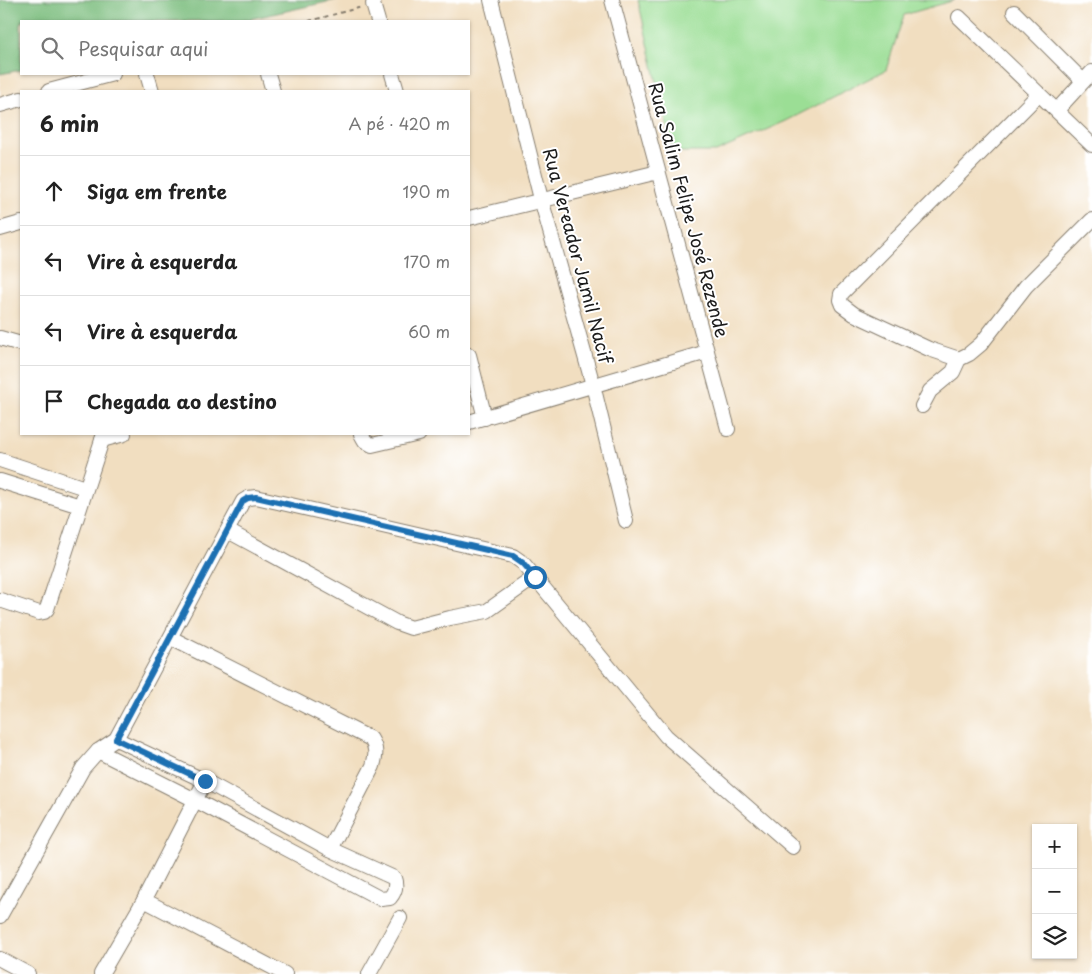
<!DOCTYPE html>
<html lang="pt">
<head>
<meta charset="utf-8">
<style>
  :root { --surface:#fff; --page:#f6f6f6; --text:#222; --muted:#767676; --line:#e0e0e0 }
  body { margin:0; font-family:"Playpen Sans",sans-serif; background:var(--page); color:var(--text) }
  .controls { position:absolute; right:15px; bottom:15px; display:grid; overflow:hidden; border-radius:0px; box-shadow:0 1px 4px #0004 }
  .controls button { width:45px; height:45px; display:grid; place-items:center; padding:0; border:0; border-bottom:1px solid var(--line); background:var(--surface); color:var(--text); font:25px sans-serif }
  .stop { position:absolute; width:15px; height:15px; margin:-11px; border:4px solid #1f6fb2; border-radius:50%; background:#fff }
  .stop.end { background:#1f6fb2; border-color:#fff; box-shadow:0 1px 5px #0008 }
  .list { margin:0; padding:0; list-style:none }
  h2 { display:flex; justify-content:space-between; align-items:center; height:65px; margin:0; padding:0 20px; font-size:21px }
  h2 small { font-size:16px; font-weight:400; color:var(--muted) }
  .list li { display:grid; grid-template-columns:32px 1fr auto; gap:15px; align-items:center; box-sizing:border-box; height:70px; padding:0 20px; border-top:1px solid var(--line) }
  .list b { display:block; font-size:19px; white-space:nowrap }
  .list em { font-size:16px; font-style:normal; color:var(--muted) }
  .icon { flex:none; width:28px; height:28px; fill:none; stroke:currentColor; stroke-width:2; stroke-linecap:round; stroke-linejoin:round }
  .map { position:relative; flex:none; width:1092px; height:974px; overflow:hidden }
  .search { position:absolute; background:var(--surface); box-shadow:0 1px 4px #0004; left:20px; top:20px; width:450px; height:55px; display:flex; align-items:center; gap:12px; box-sizing:border-box; padding:0 18px; border-radius:0px; color:var(--muted); font-size:19px }
  .panel { position:absolute; background:var(--surface); box-shadow:0 1px 4px #0004; left:20px; top:90px; width:450px; height:345px; border-radius:0px }
  .map>svg:first-child { display:block }
  .green { fill:#9bde95; stroke:#5c7d58 }
  .forest { fill:#7cbd7e; stroke:#4c6c4d }
  .lines { fill:none; stroke-linecap:round; stroke-linejoin:round }
  .minor-casing { stroke:#867d6e; stroke-width:16 }
  .path { stroke:#867d6e; stroke-width:2; stroke-dasharray:4 4; stroke-linecap:butt }
  .minor { stroke:#fff; stroke-width:14 }
  .route { stroke:#1f6fb2; stroke-width:6 }
  .labels { text-anchor:middle; stroke-width:4; stroke-linejoin:round; paint-order:stroke }
  .street-label { font-size:18px; fill:#1c1c1c; stroke:#fff }
</style>
</head>
<body>
<div class="map">
<svg width="1092" height="974" viewBox="0 0 1092 974">
  <rect width="100%" height="100%" fill="#fff"/>
  <filter id="ink" filterUnits="userSpaceOnUse"><feTurbulence type="fractalNoise" baseFrequency=".02" numOctaves="2"/><feDisplacementMap in="SourceGraphic" scale="10" xChannelSelector="R" yChannelSelector="G"/><feConvolveMatrix kernelMatrix="1 2 1 2 8 2 1 2 1" color-interpolation-filters="sRGB"/></filter>
  <filter id="wash" filterUnits="userSpaceOnUse"><feTurbulence type="fractalNoise" baseFrequency=".0096" numOctaves="4" result="noise"/><feDisplacementMap in="SourceGraphic" scale="20" xChannelSelector="R" yChannelSelector="G"/><feGaussianBlur stdDeviation="1.12" result="paint"/><feColorMatrix in="noise" values="0 0 0 0 0 0 0 0 0 0 0 0 0 0 0 0 0 1.4 0 .05"/><feComposite in="paint" operator="in"/></filter>
  <g filter="url(#wash)">
    <rect width="100%" height="100%" fill="#f1dec0"/>
    <polygon class="green" points="638,0 955,0 904,15 886,70 786,121 716,152 673,152"/>
    <polygon class="forest" points="0,0 336,0 241,21 21,21 21,70 0,74"/>
  </g>
  <g filter="url(#ink)">
    <g class="lines">
      <defs>
        <g id="minor">
          <polyline points="491,0 541,199 593,385 626,521"/>
          <polyline points="612,0 728,429"/>
          <polyline points="373,4 378,21"/>
          <polyline points="1014,12 1083,81"/>
          <polyline points="959,17 1092,145"/>
          <polyline points="147,74 152,91"/>
          <polyline points="268,74 273,91"/>
          <polyline points="392,74 397,91"/>
          <polyline points="49,91 113,74"/>
          <polyline points="0,105 21,99"/>
          <polyline points="1057,110 1092,72"/>
          <polyline points="469,218 658,172"/>
          <polyline points="0,229 21,223"/>
          <polyline points="0,338 21,344"/>
          <polyline points="469,355 485,418"/>
          <polyline points="959,359 929,349 854,314 842,305 840,300 841,294 1039,94"/>
          <polyline points="922,406 930,391 953,372 959,359 969,354 981,344 1026,286 1092,220"/>
          <polyline points="469,422 707,352"/>
          <polyline points="361,434 365,441 372,445 419,434"/>
          <polyline points="102,440 124,434"/>
          <polyline points="0,460 85,488"/>
          <polyline points="0,481 80,506"/>
          <polyline points="228,531 397,623 411,628 450,618 487,611 535,577"/>
          <polyline points="0,600 39,613 44,612 47,609 104,434"/>
          <path d="M 171,638 L 371,739 C 377,749 376,755 373,766 L 330,849"/>
          <path d="M 98,751 L 195,800 L 381,899 L 390,898 C 395,892 397,886 394,878 L 330,849 L 205,781 L 116,739"/>
          <polyline points="144,900 285,974"/>
          <polyline points="0,916 83,768 98,751 116,739 243,501 248,498 256,497 513,556 523,563 666,736 793,847"/>
          <polyline points="0,959 28,974"/>
          <polyline points="101,974 144,900 205,781"/>
          <polyline points="369,974 400,918"/>
        </g>
      </defs>
      <use href="#minor" class="minor-casing"/>
      <polyline class="path" points="309,21 362,7"/>
      <use href="#minor" class="minor"/>
    </g>
  </g>
  <g class="lines" filter="url(#ink)">
    <polyline class="route" points="205,781 116,739 243,501 248,498 256,497 513,556 523,563 535,577"/>
  </g>
  <g class="labels">
    <g class="street-label">
      <text transform="translate(688 210) rotate(75)" y="6">Rua Salim Felipe José Rezende</text>
      <text transform="translate(577 256) rotate(75)" y="6">Rua Vereador Jamil Nacif</text>
    </g>
  </g>
</svg>
<div class="controls">
<button>+</button>
<button>−</button>
<button><svg class="icon" aria-label="layers" viewBox="0 0 24 24"><path d="M12 4l9 5-9 5-9-5zM3 14l9 5 9-5"/></svg></button>
</div>
<div class="stop" style="left:535px;top:577px"></div>
<div class="stop end" style="left:205px;top:781px"></div>
<div class="search"><svg class="icon" aria-label="search" viewBox="0 0 24 24"><circle cx="10" cy="10" r="6"/><path d="M15 15l6 6"/></svg>Pesquisar aqui</div>
<section class="panel">
<h2>6 min<small>A pé · 420 m</small></h2>
<ul class="list">
<li><svg class="icon" aria-label="ahead" viewBox="0 0 24 24"><path d="M12 20V5M6 11l6-6 6 6"/></svg><div><b>Siga em frente</b></div><em>190 m</em></li>
<li><svg class="icon" aria-label="left" viewBox="0 0 24 24"><path d="M17 20v-9H6M10 6l-5 5 5 5"/></svg><div><b>Vire à esquerda</b></div><em>170 m</em></li>
<li><svg class="icon" aria-label="left" viewBox="0 0 24 24"><path d="M17 20v-9H6M10 6l-5 5 5 5"/></svg><div><b>Vire à esquerda</b></div><em>60 m</em></li>
<li><svg class="icon" aria-label="arrive" viewBox="0 0 24 24"><path d="M6 21V4h12l-3 4 3 4H6"/></svg><div><b>Chegada ao destino</b></div></li>
</ul>
</section>
</div>
</body>
</html>
